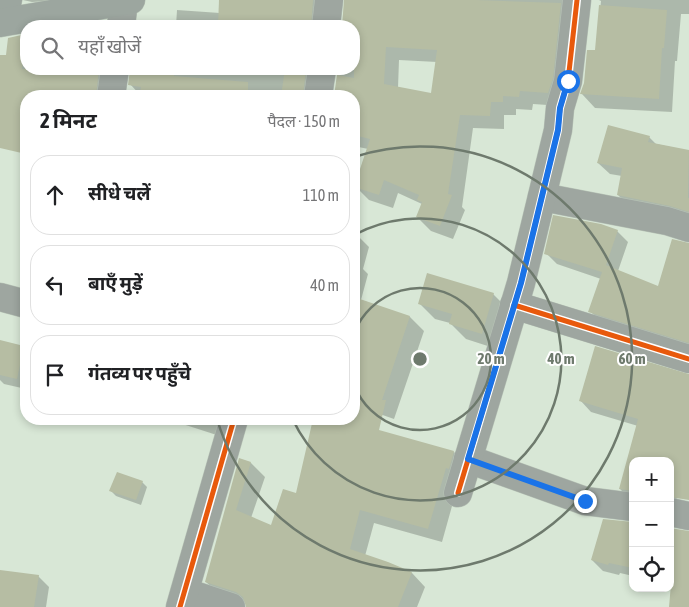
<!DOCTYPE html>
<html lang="hi">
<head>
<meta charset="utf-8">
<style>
  :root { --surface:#fff; --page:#f6f6f6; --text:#202124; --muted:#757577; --line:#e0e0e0 }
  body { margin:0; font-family:"Asap Condensed","Noto Sans Devanagari",sans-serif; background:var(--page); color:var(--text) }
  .controls { position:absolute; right:15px; bottom:15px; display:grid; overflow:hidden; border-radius:10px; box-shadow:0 2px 8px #0003 }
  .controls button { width:45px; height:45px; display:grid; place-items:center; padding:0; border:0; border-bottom:1px solid var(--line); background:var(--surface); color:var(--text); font:25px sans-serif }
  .stop { position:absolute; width:15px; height:15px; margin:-11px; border:4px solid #1a73e8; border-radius:50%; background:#fff }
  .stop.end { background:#1a73e8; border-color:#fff; box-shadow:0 1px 5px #0008 }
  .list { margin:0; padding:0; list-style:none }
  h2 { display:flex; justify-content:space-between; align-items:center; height:65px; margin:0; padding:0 20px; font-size:21px }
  h2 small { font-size:16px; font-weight:400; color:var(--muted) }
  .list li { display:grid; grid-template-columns:32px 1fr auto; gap:15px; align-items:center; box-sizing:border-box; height:80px; margin:0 10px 10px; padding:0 10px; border:1px solid var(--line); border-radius:20px }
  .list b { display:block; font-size:19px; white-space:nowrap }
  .list em { font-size:16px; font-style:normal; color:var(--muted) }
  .icon { flex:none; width:28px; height:28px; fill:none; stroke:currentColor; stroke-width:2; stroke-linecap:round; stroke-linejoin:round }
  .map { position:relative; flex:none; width:689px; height:607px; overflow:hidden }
  .search { position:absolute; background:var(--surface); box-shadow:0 2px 8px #0003; left:20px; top:20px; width:340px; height:55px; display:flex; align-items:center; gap:12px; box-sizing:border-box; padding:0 18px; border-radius:20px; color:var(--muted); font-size:19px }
  .panel { position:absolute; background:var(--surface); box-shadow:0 2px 8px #0003; left:20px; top:90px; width:340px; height:335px; border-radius:20px }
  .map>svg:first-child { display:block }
  .shadow { fill:#0003; fill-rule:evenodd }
  .building { fill:#b6bda3; fill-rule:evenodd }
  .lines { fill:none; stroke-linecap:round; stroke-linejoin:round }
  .minor-casing { stroke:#b8c4b7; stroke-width:29 }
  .secondary-casing { stroke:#b8c4b7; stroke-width:29 }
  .minor { stroke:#9ea6a0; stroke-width:28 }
  .secondary { stroke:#9ca69f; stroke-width:28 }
  .cycleway-casing { stroke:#fff; stroke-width:8 }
  .cycleway { stroke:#e8590c; stroke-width:5 }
  .route { stroke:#1a73e8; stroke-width:6 }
  .ring { fill:none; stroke:#6e7a6d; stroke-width:2.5 }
  .centre { fill:#6e7a6d; stroke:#fff; stroke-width:2.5 }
  .ring-label { font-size:15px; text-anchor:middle; font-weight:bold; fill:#6e7a6d; stroke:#fff; stroke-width:4; stroke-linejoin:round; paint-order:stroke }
</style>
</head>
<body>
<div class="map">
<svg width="689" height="607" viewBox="0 0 689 607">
  <rect width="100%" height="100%" fill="#d8e7d6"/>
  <g class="shadow">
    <polygon points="0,0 64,0 32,2 23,0 7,4"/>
    <polygon points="221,0 323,0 325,26 176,26 177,10 220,13"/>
    <path d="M 346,0 L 584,0 L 562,106 L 533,104 L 532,110 L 516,109 L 516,115 L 504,115 L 504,129 L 473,128 L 462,207 L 465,210 L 453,239 L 431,231 L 417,217 L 422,204 L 398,193 L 393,208 L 369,200 L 355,186 L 368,149 L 354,146 L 354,96 L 335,96 L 338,69 L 354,69 L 354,26 L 343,26 ZM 399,60 L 437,62 L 432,94 L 398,88 Z"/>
    <polygon points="599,0 689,0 689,14 681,14 677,61 675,61 672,112 595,108 582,94 596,52 601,1"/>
    <polygon points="140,24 172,26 140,26"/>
    <polygon points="8,46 26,48 26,69 122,69 111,96 26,96 26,139 0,133 0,56 7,57"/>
    <polygon points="131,69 329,69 318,96 141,96 130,84"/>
    <polygon points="649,137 656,144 689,151 689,218 629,206 618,195 622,176 610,174 598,163"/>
    <polygon points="617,231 628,242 618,271 659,288 689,244 689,350 601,322 590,311 601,279 557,264 546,253"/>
    <polygon points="354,232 369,247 363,269 368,274 361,300 410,317 424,331 394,419 354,405"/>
    <polygon points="493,294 509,310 497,349 466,339 450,323 435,319 419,303"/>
    <polygon points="0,342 24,347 26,349 26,389 4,384 0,380"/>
    <polygon points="689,375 689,488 680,485 674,509 670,512 670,461 633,461 633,500 631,500 620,489 638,426 591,412 580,400"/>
    <polygon points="167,419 232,419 226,438"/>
    <polygon points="454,452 467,466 459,481 442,542 374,523 365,556 412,573 425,587 417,607 247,607 248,604 220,595 206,582 240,460 251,463 265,477 251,518 272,527 297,495"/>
    <polygon points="142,482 147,487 141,505 116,496 111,491"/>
    <polygon points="633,524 633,576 620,573 619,575 603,571 592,560"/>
    <polygon points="670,529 689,532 689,607 670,607 672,585 670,584"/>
    <polygon points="0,571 38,576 49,587 46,607 0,607"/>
  </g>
  <g class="building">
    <polygon points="219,0 313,0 311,26 218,26"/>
    <path d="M 344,0 L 476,0 L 561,3 L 553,78 L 548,93 L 520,91 L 519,97 L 503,96 L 503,102 L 491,102 L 490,116 L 460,115 L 448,194 L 452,195 L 440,226 L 416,217 L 422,202 L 417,200 L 419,195 L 384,180 L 379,195 L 354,187 L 370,139 L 354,135 L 354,96 L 334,96 L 337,75 L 354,78 L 354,26 L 342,26 ZM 386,47 L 437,50 L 431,93 L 384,84 Z"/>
    <polygon points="599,5 667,10 664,48 662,48 659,99 580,94 584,83 587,50 595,50"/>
    <polygon points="26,34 22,69 99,69 96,96 26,96 26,154 0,148 0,55 6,55 8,38"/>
    <polygon points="130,69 175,69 174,76 248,82 248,96 139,96 141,87 128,85"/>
    <polygon points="285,69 306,69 303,96 281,96"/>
    <polygon points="608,125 650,136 648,142 689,150 688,198 689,198 689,212 670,206 617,195 622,168 597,163"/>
    <polygon points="553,215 601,224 618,230 606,265 658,286 672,239 689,243 689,343 588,312 602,272 544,254"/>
    <polygon points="427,273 494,293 482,334 449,324 452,314 418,304"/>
    <polygon points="354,297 410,316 382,400 386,400 379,430 454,451 449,469 446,468 428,529 360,510 350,549 388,562 412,572 398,607 246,607 243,597 236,592 205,582 239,458 251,462 236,510 271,525 283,489 296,493 313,419 354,419"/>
    <polygon points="0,340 24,346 17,379 0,375"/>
    <polygon points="595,346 689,374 689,500 670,497 670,461 633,461 633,491 619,489 638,419 579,401"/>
    <polygon points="117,472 143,481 136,500 109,491"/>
    <polygon points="603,519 633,522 633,568 609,563 608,565 591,560"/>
    <polygon points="670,528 689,531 689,607 669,607 672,573 670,572"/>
    <polygon points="0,570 39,575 34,607 0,607"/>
  </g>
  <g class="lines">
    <defs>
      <g id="minor">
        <polyline points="121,26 124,1"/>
        <polyline points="326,26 329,0"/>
        <polyline points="111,96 115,69"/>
        <polyline points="318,96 322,69"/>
        <polyline points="542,197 667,221 689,228"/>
        <polyline points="0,297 26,304"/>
        <polyline points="514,305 689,359"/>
        <polyline points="468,459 585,501 633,507"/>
        <polyline points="458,493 521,283 558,130 560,108 568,81 577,0"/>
        <polyline points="670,512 689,516"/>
        <polyline points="185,592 231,607"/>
        <polyline points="180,607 234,419"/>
      </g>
      <g id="secondary">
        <polyline points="0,1 8,0"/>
        <polyline points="0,23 131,0"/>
      </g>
    </defs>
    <use href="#minor" class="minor-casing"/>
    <use href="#secondary" class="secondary-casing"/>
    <use href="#minor" class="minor"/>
    <use href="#secondary" class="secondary"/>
    <defs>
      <g id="cycleway">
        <polyline points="514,305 689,359"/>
        <polyline points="458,493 521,283 558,130 560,108 568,81 577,0"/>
        <polyline points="180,607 234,419"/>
      </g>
    </defs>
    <use href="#cycleway" class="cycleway-casing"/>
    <use href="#cycleway" class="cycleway"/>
  </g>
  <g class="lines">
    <polyline class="route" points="568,81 560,108 558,130 521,283 468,459 585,501"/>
  </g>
  <g class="ring">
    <path d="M354 333A71 71 0 1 1 354 385"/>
    <path d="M354 235A141 141 0 1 1 293 420"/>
    <path d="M354 157A212 212 0 1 1 217 419"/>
  </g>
  <circle cx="420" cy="359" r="8" class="centre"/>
  <g class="ring-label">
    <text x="491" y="364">20 m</text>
    <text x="561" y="364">40 m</text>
    <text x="632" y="364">60 m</text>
  </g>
</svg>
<div class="controls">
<button>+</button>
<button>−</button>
<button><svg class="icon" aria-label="locate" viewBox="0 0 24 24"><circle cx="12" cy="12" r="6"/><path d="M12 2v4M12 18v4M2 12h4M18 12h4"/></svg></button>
</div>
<div class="stop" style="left:568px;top:81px"></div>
<div class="stop end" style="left:585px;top:501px"></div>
<div class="search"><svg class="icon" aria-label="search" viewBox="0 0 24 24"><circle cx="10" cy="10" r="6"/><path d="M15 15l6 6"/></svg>यहाँ खोजें</div>
<section class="panel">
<h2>2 मिनट<small>पैदल · 150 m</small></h2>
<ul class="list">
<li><svg class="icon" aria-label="ahead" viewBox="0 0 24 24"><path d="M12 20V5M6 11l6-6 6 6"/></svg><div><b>सीधे चलें</b></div><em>110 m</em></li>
<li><svg class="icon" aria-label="left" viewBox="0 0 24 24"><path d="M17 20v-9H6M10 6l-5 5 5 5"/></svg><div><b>बाएँ मुड़ें</b></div><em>40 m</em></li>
<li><svg class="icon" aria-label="arrive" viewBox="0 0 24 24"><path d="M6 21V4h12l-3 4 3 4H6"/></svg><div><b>गंतव्य पर पहुँचे</b></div></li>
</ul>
</section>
</div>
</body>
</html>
